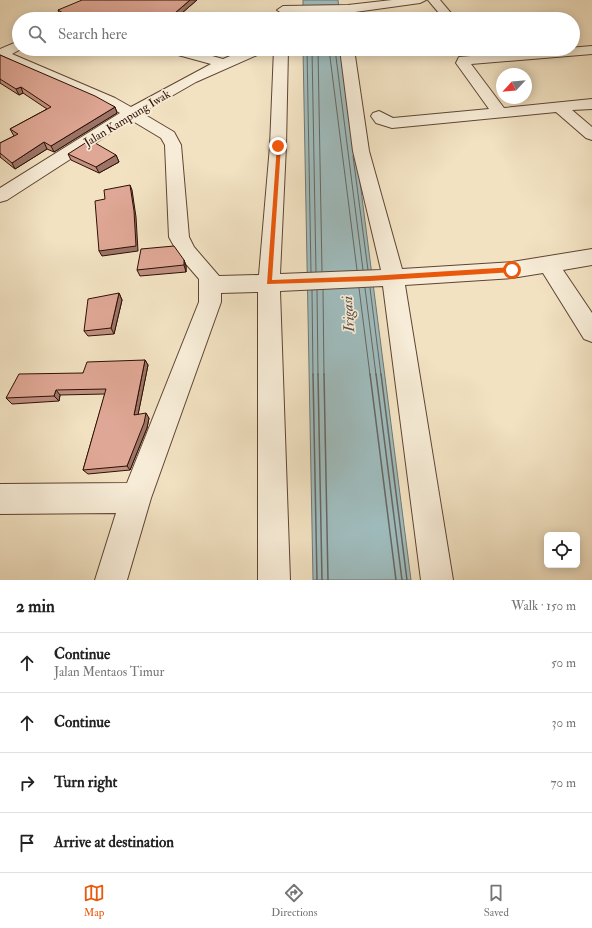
<!DOCTYPE html>
<html lang="en">
<head>
<meta charset="utf-8">
<style>
  :root { --surface:#fff; --page:#f2f2f2; --text:#222; --muted:#767676; --line:#e0e0e0; --accent:#ea580c }
  body { margin:0; font-family:"IM FELL Double Pica",serif; background:var(--page); color:var(--text) }
  .controls { position:absolute; right:12px; bottom:12px; display:grid; overflow:hidden; border-radius:6px; box-shadow:0 2px 10px #0003 }
  .controls button { width:36px; height:36px; display:grid; place-items:center; padding:0; border:0; border-bottom:1px solid var(--line); background:var(--surface); color:var(--text); font:20px sans-serif }
  .compass { position:absolute; left:496px; top:68px; width:36px; height:36px; border-radius:50%; background:var(--surface); box-shadow:0 2px 10px #0003; rotate:244deg }
  .stop { position:absolute; width:12px; height:12px; margin:-9px; border:3px solid #ea580c; border-radius:50%; background:#fff }
  .stop.end { background:#ea580c; border-color:#fff; box-shadow:0 1px 4px #0008 }
  .list { margin:0; padding:0; list-style:none }
  h2 { display:flex; justify-content:space-between; align-items:center; height:52px; margin:0; padding:0 16px; font-size:17px }
  h2 small { font-size:13px; font-weight:400; color:var(--muted) }
  .list li { display:grid; grid-template-columns:26px 1fr auto; gap:12px; align-items:center; box-sizing:border-box; height:60px; padding:0 16px; border-top:1px solid var(--line) }
  .list b { display:block; font-size:15px; white-space:nowrap }
  .list p { margin:0; font-size:13px; white-space:nowrap; color:var(--muted) }
  .list em { font-size:13px; font-style:normal; color:var(--muted) }
  .icon { flex:none; width:22px; height:22px; fill:none; stroke:currentColor; stroke-width:2; stroke-linecap:round; stroke-linejoin:round }
  .map { position:relative; flex:none; width:592px; height:580px; overflow:hidden }
  .search { position:absolute; background:var(--surface); box-shadow:0 2px 10px #0003; left:12px; right:12px; top:12px; height:44px; display:flex; align-items:center; gap:10px; box-sizing:border-box; padding:0 14px; border-radius:22px; color:var(--muted); font-size:15px }
  .sheet { height:292px; background:var(--surface) }
  nav { display:flex; justify-content:space-around; align-items:center; box-sizing:border-box; height:56px; border-top:1px solid var(--line); background:var(--surface); font-size:11px; color:var(--muted) }
  nav a { display:grid; justify-items:center; gap:2px }
  nav .on { color:var(--accent) }
  .map>svg:first-child { display:block }
  .water { fill:#9fbcbd; stroke:#727773 }
  .lines { fill:none; stroke-linecap:round; stroke-linejoin:round }
  .shore-far1 { stroke:#666661; stroke-width:1 }
  .shore { stroke:#666661; stroke-width:1.5 }
  .minor-casing { stroke:#5f4434; stroke-width:2 }
  .minor { fill:#f7ecd7; fill-rule:evenodd }
  .wall { fill:#c09080; stroke:#2e1005 }
  .shaded-wall { fill:#9c7568; stroke:#2e1005 }
  .building { fill:#dfa795; stroke:#2e1005 }
  .route { fill:#ea580c }
  .labels { text-anchor:middle; stroke-width:3.5; stroke-linejoin:round; paint-order:stroke }
  .far-street-label { font-size:12px; fill:#2e1005; stroke:#f7ecd7 }
  .water-label { font-size:15px; font-style:italic; fill:#564c45; stroke:#f7ecd7 }
</style>
</head>
<body>
<div class="map">
<svg width="592" height="580" viewBox="0 0 592 580">
  <rect width="100%" height="100%" fill="#f2e2c2"/>
  <filter id="stains"><feTurbulence type="fractalNoise" baseFrequency=".005" numOctaves="4"/><feColorMatrix values="0 0 0 0 .2 0 0 0 0 .09 0 0 0 0 .02 0 0 0 .5 -.17"/></filter>
  <radialGradient id="worn" r=".72"><stop offset=".6" stop-color="#630" stop-opacity="0"/><stop offset="1" stop-color="#630" stop-opacity=".3"/></radialGradient>
  <g class="water">
    <polygon points="303,0 338,0 340,19 303,19"/>
    <polygon points="303,49 343,49 411,580 313,580"/>
  </g>
  <g class="lines">
    <g class="shore-far1">
      <polyline points="307,49 311,272"/>
      <polyline points="312,49 316,272"/>
      <polyline points="318,49 322,271"/>
      <polyline points="329,49 357,270"/>
      <polyline points="335,49 363,270"/>
      <polyline points="353,156 368,270"/>
      <polyline points="359,288 370,375"/>
      <polyline points="365,288 376,375"/>
      <polyline points="370,288 381,375"/>
      <polyline points="312,290 313,375"/>
      <polyline points="317,290 318,375"/>
      <polyline points="323,290 324,375"/>
    </g>
    <g class="shore">
      <polyline points="313,374 317,580"/>
      <polyline points="318,374 322,580"/>
      <polyline points="324,374 328,580"/>
      <polyline points="370,374 396,580"/>
      <polyline points="376,374 402,580"/>
      <polyline points="381,374 407,580"/>
    </g>
    <defs>
      <g id="minor">
        <polygon points="392,0 426,0 420,3 348,13 283,14 277,10 283,6 348,5"/>
        <polygon points="428,0 440,0 456,19 444,19"/>
        <polygon points="19,41 19,49 21,49 12,54 115,98 131,107 211,64 167,52 165,49 187,49 223,59 247,49 266,49 264,52 196,82 142,113 174,132 181,145 189,237 194,247 219,276 259,275 270,146 274,49 288,49 286,146 280,274 381,270 353,151 340,49 354,49 369,151 402,269 512,262 592,249 592,265 563,270 592,313 592,342 584,339 543,273 512,278 405,285 453,580 421,580 383,286 280,291 290,580 258,580 258,292 221,293 221,302 151,498 127,580 95,580 116,513 0,514 0,484 127,483 199,302 199,279 180,257 169,237 165,145 161,138 131,120 7,200 0,202 0,188 120,113 105,104 0,58 0,49"/>
        <polygon points="592,46 592,54 471,64 504,108 592,99 592,109 572,110 592,127 592,140 586,138 556,112 392,128 376,123 371,116 373,113 379,111 393,118 489,109 456,63 459,57"/>
      </g>
    </defs>
    <use href="#minor" class="minor-casing"/>
    <use href="#minor" class="minor"/>
  </g>
  <g class="wall">
    <polygon points="197,0 175,19 66,19 60,15 58,10"/>
    <polygon points="0,55 115,107 117,113 54,152 47,149 15,169 0,157 0,143 14,136 10,129 47,109 23,93 19,95 0,83"/>
    <polygon points="68,154 116,155 119,162 99,173 71,160"/>
    <polygon points="184,260 186,266 186,272 140,276 137,270"/>
    <polygon points="119,293 122,300 114,334 88,336 84,331"/>
    <polygon points="145,360 148,365 138,414 149,418 147,428 130,470 88,474 83,470 105,394 60,395 59,401 12,404 6,398 83,373"/>
  </g>
  <g class="shaded-wall">
    <polygon points="190,0 197,0 175,19 168,19"/>
    <polygon points="105,15 106,19 96,19"/>
    <polygon points="21,87 23,93 19,95 16,89"/>
    <polygon points="115,107 117,113 54,152 51,146"/>
    <polygon points="44,142 47,149 15,169 12,163"/>
    <polygon points="116,155 119,162 99,173 96,167"/>
    <polygon points="130,185 132,190 136,217 138,251 102,256 99,251"/>
    <polygon points="184,260 186,266 186,272 184,265"/>
    <polygon points="119,293 122,300 114,334 111,328"/>
    <polygon points="145,360 148,365 137,420 134,415"/>
    <polygon points="56,390 60,395 59,401 54,396"/>
    <polygon points="146,413 149,418 147,428 130,470 127,466"/>
  </g>
  <g class="building">
    <polygon points="82,0 190,0 168,19 121,19 105,15 96,19 73,19 58,10"/>
    <polygon points="0,55 95,96 115,107 51,146 44,142 12,163 0,153 0,143 18,134 10,129 51,107 21,87 16,89 0,79"/>
    <polygon points="90,140 116,155 96,167 68,154"/>
    <polygon points="130,185 134,211 136,246 99,251 95,201 105,199 104,190"/>
    <polygon points="174,246 184,260 184,265 137,270 141,249"/>
    <polygon points="119,293 111,328 84,331 88,299"/>
    <polygon points="145,360 134,415 146,413 144,423 127,466 83,470 106,389 56,390 54,396 6,398 19,374 83,373 87,362"/>
  </g>
  <polygon class="route" points="277,145 281,146 272,280 370,276 512,267 515,270 512,272 370,281 267,284"/>
  <g class="labels">
    <g class="far-street-label">
      <text transform="translate(127 118) rotate(-31)" y="4">Jalan Kampung Iwak</text>
    </g>
    <g class="water-label">
      <text transform="translate(348 314) rotate(-94)" y="5">Irigasi</text>
    </g>
  </g>
  <rect width="100%" height="100%" filter="url(#stains)"/>
  <rect width="100%" height="100%" fill="url(#worn)"/>
</svg>
<div class="controls">
<button><svg class="icon" aria-label="locate" viewBox="0 0 24 24"><circle cx="12" cy="12" r="6"/><path d="M12 2v4M12 18v4M2 12h4M18 12h4"/></svg></button>
</div>
<svg class="compass" viewBox="-18 -18 36 36"><path d="M0-13l5 13h-10z" fill="#e53935"/><path d="M0 13l5-13h-10z" fill="#767676"/></svg>
<div class="stop" style="left:512px;top:270px"></div>
<div class="stop end" style="left:278px;top:146px"></div>
<div class="search"><svg class="icon" aria-label="search" viewBox="0 0 24 24"><circle cx="10" cy="10" r="6"/><path d="M15 15l6 6"/></svg>Search here</div>
</div>
<section class="sheet">
<h2>2 min<small>Walk · 150 m</small></h2>
<ul class="list">
<li><svg class="icon" aria-label="ahead" viewBox="0 0 24 24"><path d="M12 20V5M6 11l6-6 6 6"/></svg><div><b>Continue</b><p>Jalan Mentaos Timur</p></div><em>50 m</em></li>
<li><svg class="icon" aria-label="ahead" viewBox="0 0 24 24"><path d="M12 20V5M6 11l6-6 6 6"/></svg><div><b>Continue</b></div><em>30 m</em></li>
<li><svg class="icon" aria-label="right" viewBox="0 0 24 24"><path d="M7 20v-9h11M14 6l5 5-5 5"/></svg><div><b>Turn right</b></div><em>70 m</em></li>
<li><svg class="icon" aria-label="arrive" viewBox="0 0 24 24"><path d="M6 21V4h12l-3 4 3 4H6"/></svg><div><b>Arrive at destination</b></div></li>
</ul>
</section>
<nav>
<a class="on"><svg class="icon" aria-label="map" viewBox="0 0 24 24"><path d="M3 6l6-2 6 2 6-2v14l-6 2-6-2-6 2zM9 4v14M15 6v14"/></svg>Map</a>
<a><svg class="icon" aria-label="directions" viewBox="0 0 24 24"><path d="M12 3l9 9-9 9-9-9zM9 14v-3h6M13 9l2 2-2 2"/></svg>Directions</a>
<a><svg class="icon" aria-label="saved" viewBox="0 0 24 24"><path d="M7 4h10v16l-5-4-5 4z"/></svg>Saved</a>
</nav>
</body>
</html>
